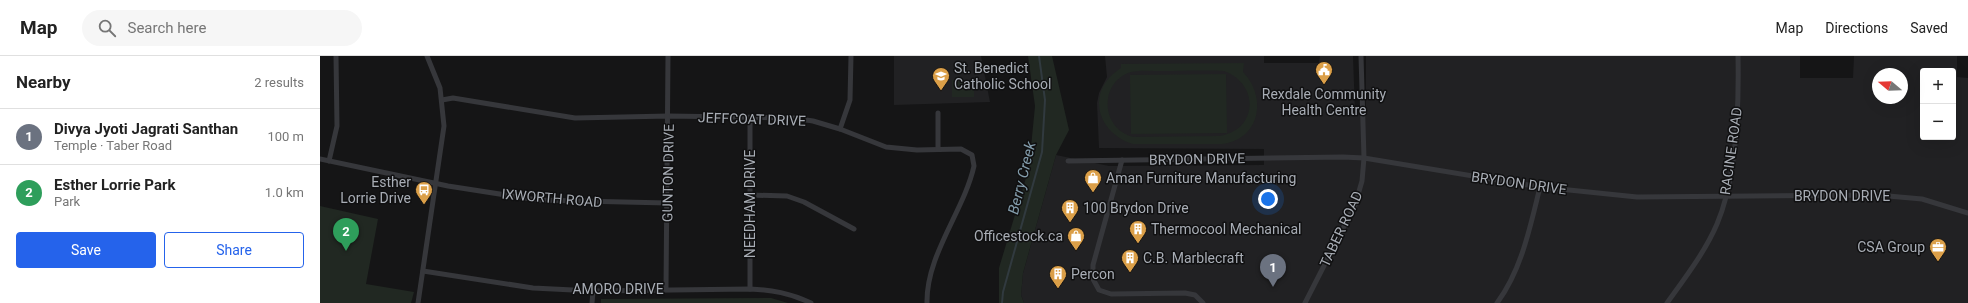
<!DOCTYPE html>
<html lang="en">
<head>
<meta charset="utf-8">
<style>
  :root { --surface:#fff; --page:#f6f6f6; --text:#222; --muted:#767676; --line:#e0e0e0; --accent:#2563eb }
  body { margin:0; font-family:Roboto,sans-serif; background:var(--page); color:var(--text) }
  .controls { position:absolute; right:12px; top:12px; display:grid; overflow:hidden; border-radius:4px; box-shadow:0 4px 16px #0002 }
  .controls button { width:36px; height:36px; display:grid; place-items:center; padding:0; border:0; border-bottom:1px solid var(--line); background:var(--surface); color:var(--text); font:20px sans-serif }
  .compass { position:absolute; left:1552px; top:12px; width:36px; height:36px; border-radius:50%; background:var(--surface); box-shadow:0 4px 16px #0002; rotate:289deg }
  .you { position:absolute; left:948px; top:143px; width:14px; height:14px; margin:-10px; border:3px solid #fff; border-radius:50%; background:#1a73e8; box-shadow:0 0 0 6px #1a73e833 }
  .badge { display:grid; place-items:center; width:26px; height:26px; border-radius:50%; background:var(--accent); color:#fff; font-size:13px; font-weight:700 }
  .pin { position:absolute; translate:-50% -33px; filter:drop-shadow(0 1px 2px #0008) }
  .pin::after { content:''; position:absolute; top:21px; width:14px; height:12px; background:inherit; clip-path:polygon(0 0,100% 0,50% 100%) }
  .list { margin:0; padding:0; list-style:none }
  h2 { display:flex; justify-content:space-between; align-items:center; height:52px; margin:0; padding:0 16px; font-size:17px }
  h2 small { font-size:13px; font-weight:400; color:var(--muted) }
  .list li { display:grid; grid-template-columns:26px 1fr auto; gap:12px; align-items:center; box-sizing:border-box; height:56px; padding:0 16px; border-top:1px solid var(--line) }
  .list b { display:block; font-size:15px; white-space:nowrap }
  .list p { margin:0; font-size:13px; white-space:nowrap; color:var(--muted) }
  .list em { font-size:13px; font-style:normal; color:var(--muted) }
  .actions { display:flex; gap:8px; padding:12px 16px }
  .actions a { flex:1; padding:9px 0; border:1px solid var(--accent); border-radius:4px; text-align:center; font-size:14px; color:var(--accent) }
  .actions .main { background:var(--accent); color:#fff }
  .icon { flex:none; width:22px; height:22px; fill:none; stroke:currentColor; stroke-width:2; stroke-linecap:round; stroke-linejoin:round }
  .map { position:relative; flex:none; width:1648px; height:247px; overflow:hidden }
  header { display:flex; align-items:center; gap:24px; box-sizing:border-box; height:56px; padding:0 20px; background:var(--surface); border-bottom:1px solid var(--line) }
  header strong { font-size:19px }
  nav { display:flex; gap:22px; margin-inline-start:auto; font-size:14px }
  .search { width:280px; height:36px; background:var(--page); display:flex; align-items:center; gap:10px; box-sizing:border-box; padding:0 14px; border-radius:22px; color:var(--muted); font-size:15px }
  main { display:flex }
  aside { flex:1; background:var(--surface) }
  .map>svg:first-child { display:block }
  .built { fill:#212123; fill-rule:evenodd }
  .green { fill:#212822; fill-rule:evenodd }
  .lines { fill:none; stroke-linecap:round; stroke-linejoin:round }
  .stream { stroke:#313a3f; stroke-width:2 }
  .street { stroke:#36373b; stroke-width:5 }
  .labels { text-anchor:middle; stroke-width:3; stroke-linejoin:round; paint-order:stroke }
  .poi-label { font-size:14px; fill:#a8adb5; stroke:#101011; text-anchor:start }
  .street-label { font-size:14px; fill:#a8adb5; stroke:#101011 }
  .water-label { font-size:15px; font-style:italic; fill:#839cab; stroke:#101011 }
</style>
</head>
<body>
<header>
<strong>Map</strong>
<div class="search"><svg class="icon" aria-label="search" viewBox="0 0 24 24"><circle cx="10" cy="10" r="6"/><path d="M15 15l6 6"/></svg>Search here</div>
<nav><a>Map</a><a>Directions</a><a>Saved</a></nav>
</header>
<main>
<aside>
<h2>Nearby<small>2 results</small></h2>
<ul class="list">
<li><span class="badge" style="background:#6b7280">1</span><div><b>Divya Jyoti Jagrati Santhan</b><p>Temple · Taber Road</p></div><em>100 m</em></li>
<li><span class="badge" style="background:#2e9e5b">2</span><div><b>Esther Lorrie Park</b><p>Park</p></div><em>1.0 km</em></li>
</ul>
<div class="actions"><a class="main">Save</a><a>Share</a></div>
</aside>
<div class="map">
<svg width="1648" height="247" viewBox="0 0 1648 247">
  <rect width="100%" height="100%" fill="#151516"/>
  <g class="built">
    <polygon points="574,0 661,0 670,46 574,49"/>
    <path d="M 785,0 L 944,0 L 944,7 L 999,7 L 1000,0 L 1033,0 L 1035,56 L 1046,55 L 1046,0 L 1480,0 L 1480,22 L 1533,22 L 1534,0 L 1637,0 L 1637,21 L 1648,22 L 1648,247 L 704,247 L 701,239 L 703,217 L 736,99 L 789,110 L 944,109 L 944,93 L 779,92 L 777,47 L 779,37 L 787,21 ZM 1603,15 L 1633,15 L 1633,81 L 1603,81 ZM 1558,18 L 1582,18 L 1582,42 L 1558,42 Z"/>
  </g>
  <g class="green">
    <polygon points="708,0 732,0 749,74 736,99 703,217 701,239 704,247 679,247 679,212 709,112 715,50"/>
    <path d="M 924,7 L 923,16 C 947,41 941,83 902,88 L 813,88 C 784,80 767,47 789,22 C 792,18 797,15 801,12 L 801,8 ZM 904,15 C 940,28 938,75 899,80 L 814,81 C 781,74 778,26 811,16 C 821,14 832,15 842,15 C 863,15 883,14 904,15 Z"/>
    <polygon points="906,18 907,77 811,78 810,19"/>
    <rect x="632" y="24" width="22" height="17"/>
    <polygon points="0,150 58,163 46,228 94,236 91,247 0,247"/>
    <polygon points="451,242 468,247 281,247 281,243"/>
  </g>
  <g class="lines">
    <polyline class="stream" points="682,247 683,236 722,96 725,44 719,0"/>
    <g class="street">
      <path d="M 122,44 L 133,42 L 255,62 L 349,60 L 473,62 L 493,65 L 520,73 L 566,91 L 597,94 L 641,93 L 652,99 L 654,110 C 644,155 606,199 607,247"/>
      <polyline points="430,62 430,233"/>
      <polyline points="520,73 530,44 531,0"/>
      <polyline points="618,93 618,57"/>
      <polyline points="0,103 128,130 218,144 347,147"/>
      <polyline points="802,104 773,209 773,223 779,234 791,238 865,237 875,239 883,247"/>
      <polyline points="9,105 17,70 16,0"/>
      <polyline points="748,105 1023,101 1044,102 1220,131 1317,141 1557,139 1602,143 1648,157"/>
      <polyline points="430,139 467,140 484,146 534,173"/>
      <path d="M 103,215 L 213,232 L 273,235 L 430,233 C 452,234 470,237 491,247"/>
      <polyline points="346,233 348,0"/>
      <polyline points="98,247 124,70 120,32 107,0"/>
      <polyline points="272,247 273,235"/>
      <polyline points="985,247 1035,149 1042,125 1044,102 1041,0"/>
      <path d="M 1177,247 C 1202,213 1210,171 1220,131"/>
      <path d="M 1347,247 C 1365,222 1385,196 1397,168 C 1417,121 1419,51 1418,0"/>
    </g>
  </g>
  <defs>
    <symbol id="civic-pin" viewBox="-11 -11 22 30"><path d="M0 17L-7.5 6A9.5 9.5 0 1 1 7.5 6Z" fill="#db9f48" stroke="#101011"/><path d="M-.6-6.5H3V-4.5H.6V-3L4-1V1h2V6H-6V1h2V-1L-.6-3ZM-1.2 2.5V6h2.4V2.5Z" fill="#fff"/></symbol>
    <symbol id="school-pin" viewBox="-11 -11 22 30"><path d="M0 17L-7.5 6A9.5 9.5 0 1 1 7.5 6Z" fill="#db9f48" stroke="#101011"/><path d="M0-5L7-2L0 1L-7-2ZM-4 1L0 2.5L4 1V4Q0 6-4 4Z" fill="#fff"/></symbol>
    <symbol id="shop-pin" viewBox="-11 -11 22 30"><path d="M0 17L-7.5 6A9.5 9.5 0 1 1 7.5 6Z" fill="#db9f48" stroke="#101011"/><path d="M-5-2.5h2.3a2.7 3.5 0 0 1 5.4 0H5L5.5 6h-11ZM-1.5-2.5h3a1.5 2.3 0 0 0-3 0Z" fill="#fff"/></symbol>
    <symbol id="bus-pin" viewBox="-11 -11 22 30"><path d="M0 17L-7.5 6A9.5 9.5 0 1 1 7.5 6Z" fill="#db9f48" stroke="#101011"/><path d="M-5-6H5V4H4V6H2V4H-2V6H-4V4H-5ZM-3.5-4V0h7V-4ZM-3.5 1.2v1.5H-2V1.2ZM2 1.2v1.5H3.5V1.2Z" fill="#fff"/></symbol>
    <symbol id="building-pin" viewBox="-11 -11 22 30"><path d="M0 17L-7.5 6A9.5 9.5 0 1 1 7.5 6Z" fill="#db9f48" stroke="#101011"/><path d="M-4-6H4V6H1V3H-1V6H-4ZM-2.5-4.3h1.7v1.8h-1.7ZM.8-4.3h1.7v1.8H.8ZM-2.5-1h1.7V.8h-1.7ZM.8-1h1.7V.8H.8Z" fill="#fff"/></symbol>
    <symbol id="office-pin" viewBox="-11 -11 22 30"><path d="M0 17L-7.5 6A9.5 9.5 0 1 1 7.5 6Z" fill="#db9f48" stroke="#101011"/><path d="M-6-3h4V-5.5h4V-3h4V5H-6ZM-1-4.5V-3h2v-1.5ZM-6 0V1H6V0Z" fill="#fff"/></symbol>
  </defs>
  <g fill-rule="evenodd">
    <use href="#civic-pin" x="994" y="4" width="20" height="27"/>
    <use href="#school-pin" x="611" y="10" width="20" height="27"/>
    <use href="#shop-pin" x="763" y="112" width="20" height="27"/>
    <use href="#bus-pin" x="94" y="124" width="20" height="27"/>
    <use href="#building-pin" x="740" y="142" width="20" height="27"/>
    <use href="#building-pin" x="808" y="163" width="20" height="27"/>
    <use href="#shop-pin" x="746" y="170" width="20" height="27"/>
    <use href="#office-pin" x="1608" y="181" width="20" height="27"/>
    <use href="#building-pin" x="800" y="192" width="20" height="27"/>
    <use href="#building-pin" x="728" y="208" width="20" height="27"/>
  </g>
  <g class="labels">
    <g class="poi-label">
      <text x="634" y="17">St. Benedict<tspan x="634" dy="16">Catholic School</tspan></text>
      <text x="1004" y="43" text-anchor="middle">Rexdale Community<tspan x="1004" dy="16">Health Centre</tspan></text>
      <text x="786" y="127">Aman Furniture Manufacturing</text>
      <text x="91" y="131" text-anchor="end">Esther<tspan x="91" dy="16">Lorrie Drive</tspan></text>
      <text x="763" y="157">100 Brydon Drive</text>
      <text x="831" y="178">Thermocool Mechanical</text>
      <text x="743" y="185" text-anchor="end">Officestock.ca</text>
      <text x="1605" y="196" text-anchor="end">CSA Group</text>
      <text x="823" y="207">C.B. Marblecraft</text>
      <text x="751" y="223">Percon</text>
    </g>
    <g class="street-label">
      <text transform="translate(432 63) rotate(2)" y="5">JEFFCOAT DRIVE</text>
      <text transform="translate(1411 95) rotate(-82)" y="5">RACINE ROAD</text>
      <text transform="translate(877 103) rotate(-1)" y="5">BRYDON DRIVE</text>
      <text transform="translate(348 117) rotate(-89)" y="5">GUNTON DRIVE</text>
      <text transform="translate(1199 127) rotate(8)" y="5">BRYDON DRIVE</text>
      <text x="1522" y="145">BRYDON DRIVE</text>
      <text transform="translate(232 142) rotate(5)" y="5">IXWORTH ROAD</text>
      <text transform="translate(430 148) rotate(-90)" y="5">NEEDHAM DRIVE</text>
      <text transform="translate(1021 173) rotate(-65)" y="5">TABER ROAD</text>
      <text x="298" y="238">AMORO DRIVE</text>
    </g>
    <g class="water-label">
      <text transform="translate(702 122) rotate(-76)" y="5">Berry Creek</text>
    </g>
  </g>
</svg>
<div class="controls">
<button>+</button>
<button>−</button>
</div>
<svg class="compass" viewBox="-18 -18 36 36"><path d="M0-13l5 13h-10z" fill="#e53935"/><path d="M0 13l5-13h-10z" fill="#767676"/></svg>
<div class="you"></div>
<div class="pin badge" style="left:953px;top:231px;background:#6b7280">1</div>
<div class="pin badge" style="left:26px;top:195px;background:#2e9e5b">2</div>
</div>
</main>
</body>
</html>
